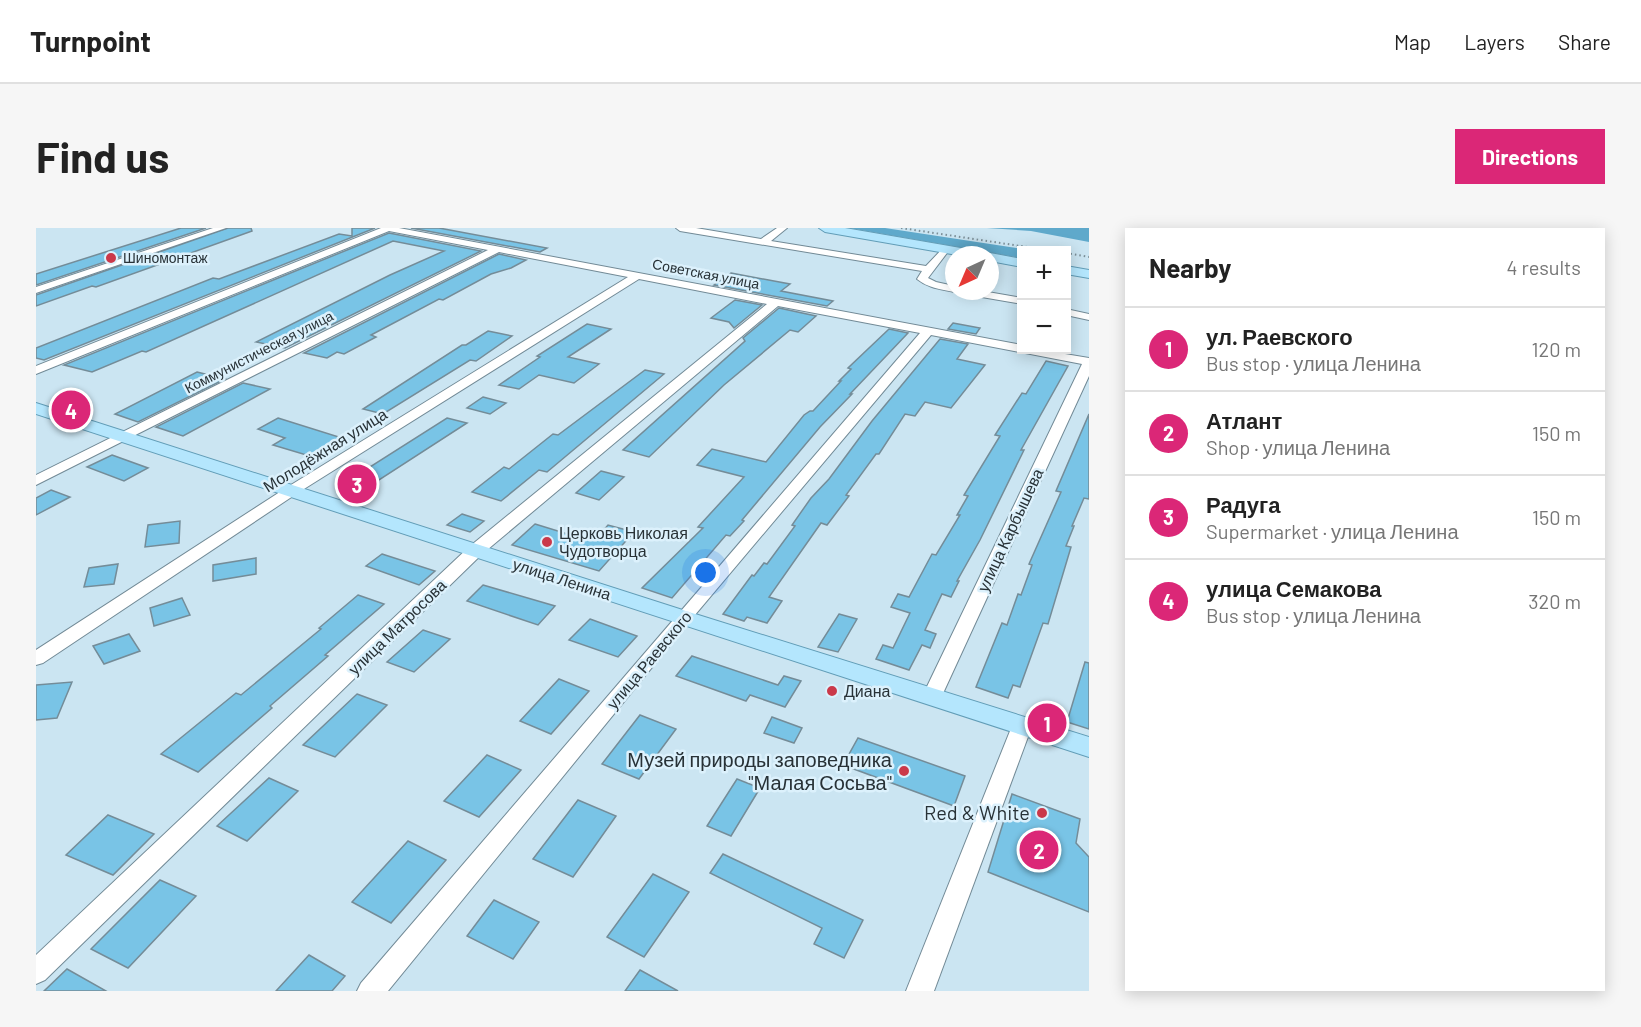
<!DOCTYPE html>
<html lang="en">
<head>
<meta charset="utf-8">
<style>
  :root { --surface:#fff; --page:#f6f6f6; --text:#222; --muted:#767676; --line:#e0e0e0; --accent:#db2777 }
  body { margin:0; font-family:Barlow,sans-serif; background:var(--page); color:var(--text) }
  .controls { position:absolute; right:18px; top:18px; display:grid; overflow:hidden; border-radius:0px; box-shadow:0 3px 15px #0003 }
  .controls button { width:54px; height:54px; display:grid; place-items:center; padding:0; border:0; border-bottom:2px solid var(--line); background:var(--surface); color:var(--text); font:30px sans-serif }
  .compass { position:absolute; left:909px; top:18px; width:54px; height:54px; border-radius:50%; background:var(--surface); box-shadow:0 3px 15px #0003; rotate:224deg }
  .you { position:absolute; left:670px; top:345px; width:21px; height:21px; margin:-15px; border:4px solid #fff; border-radius:50%; background:#1a73e8; box-shadow:0 0 0 9px #1a73e833 }
  .badge { display:grid; place-items:center; width:39px; height:39px; border-radius:50%; background:var(--accent); color:#fff; font-size:20px; font-weight:700 }
  .pin { position:absolute; translate:-50% -50%; border:3px solid #fff; box-shadow:0 2px 6px #0006 }
  .list { margin:0; padding:0; list-style:none }
  h2 { display:flex; justify-content:space-between; align-items:center; height:78px; margin:0; padding:0 24px; font-size:26px }
  h2 small { font-size:20px; font-weight:400; color:var(--muted) }
  .list li { display:grid; grid-template-columns:39px 1fr auto; gap:18px; align-items:center; box-sizing:border-box; height:84px; padding:0 24px; border-top:2px solid var(--line) }
  .list b { display:block; font-size:22px; white-space:nowrap }
  .list p { margin:0; font-size:20px; white-space:nowrap; color:var(--muted) }
  .list em { font-size:20px; font-style:normal; color:var(--muted) }
  .map { position:relative; flex:none; width:1053px; height:763px; overflow:hidden; border-radius:0px }
  header { display:flex; align-items:center; gap:36px; box-sizing:border-box; height:84px; padding:0 30px; background:var(--surface); border-bottom:2px solid var(--line) }
  header strong { font-size:28px }
  nav { display:flex; gap:33px; margin-inline-start:auto; font-size:21px }
  .intro { display:flex; align-items:center; justify-content:space-between; box-sizing:border-box; height:144px; padding:0 36px }
  h1 { margin:0; font-size:42px }
  .button { padding:15px 27px; border-radius:0px; background:var(--accent); color:#fff; font-size:21px; font-weight:700 }
  main { display:flex; gap:36px; padding:0 36px }
  aside { flex:1; background:var(--surface); border-radius:0px; box-shadow:0 3px 15px #0003 }
  .map>svg:first-child { display:block }
  .forest { fill:#5fa9cb }
  .building { fill:#79c4e6; stroke:#748c98; stroke-width:1.5 }
  .lines { fill:none; stroke-linecap:round; stroke-linejoin:round }
  .minor-casing { stroke:#728a96; stroke-width:2 }
  .major-casing { stroke:#629db7; stroke-width:2 }
  .minor { fill:#fff; fill-rule:evenodd }
  .major { fill:#b4e6fd; fill-rule:evenodd }
  .rail { stroke:#7c8f98; stroke-width:2; stroke-dasharray:1.5 3; stroke-linecap:butt }
  .poi-dot { fill:#ca394a; stroke:#dcf1fc; stroke-width:2 }
  .labels { text-anchor:middle; stroke-width:5; stroke-linejoin:round; paint-order:stroke }
  .far-poi-label { font-size:14px; fill:#283237; stroke:#dcf1fc; text-anchor:start }
  .far-street-label { font-size:14px; fill:#283237; stroke:#dcf1fc }
  .street-label { font-size:16px; fill:#283237; stroke:#dcf1fc }
  .poi-label { font-size:16px; fill:#283237; stroke:#dcf1fc; text-anchor:start }
  .near-poi-label { font-size:20px; fill:#283237; stroke:#dcf1fc; text-anchor:end }
</style>
</head>
<body>
<header>
<strong>Turnpoint</strong>
<nav><a>Map</a><a>Layers</a><a>Share</a></nav>
</header>
<div class="intro"><h1>Find us</h1><a class="button">Directions</a></div>
<main>
<div class="map">
<svg width="1053" height="763" viewBox="0 0 1053 763">
  <rect width="100%" height="100%" fill="#cbe5f2"/>
  <g class="forest">
    <polygon points="813,0 849,0 993,22 986,22 985,30"/>
    <polygon points="951,0 1053,0 1053,14 995,3"/>
  </g>
  <g class="building">
    <polygon points="145,0 170,0 0,57 0,46"/>
    <polygon points="192,0 215,0 216,3 60,59 56,58 0,78 0,67"/>
    <polygon points="316,0 339,0 8,132 0,130 0,120 177,50 183,51 303,6 316,8"/>
    <polygon points="375,0 403,0 511,20 504,24"/>
    <polygon points="353,5 445,23 249,120 220,114 354,47 408,23 357,13 110,124 106,123 56,144 28,137"/>
    <polygon points="463,26 490,32 475,40 455,46 407,72 403,71 335,107 340,109 308,126 301,124 291,130 268,125"/>
    <polygon points="695,45 754,56 745,63 797,73 791,78 678,57"/>
    <polygon points="699,72 726,77 698,100 693,94 675,90"/>
    <polygon points="743,80 780,88 762,104 754,102 688,157 613,229 587,222 709,113 707,110"/>
    <polygon points="917,95 944,100 940,106 912,101"/>
    <polygon points="551,96 575,101 532,129 563,136 538,155 503,147 483,161 463,157 504,129 501,128"/>
    <polygon points="853,101 872,105 814,166 816,166 784,199 706,292 708,293 694,308 690,307 636,370 606,360 667,300 662,299 708,249 661,237 676,221 730,234 768,187 774,183 777,183 805,153 803,153 815,141 812,140"/>
    <polygon points="452,103 476,108 440,133 434,132 347,186 327,181 426,117 430,117"/>
    <polygon points="904,111 932,116 921,131 949,137 915,180 889,174 879,188 869,186 843,226 840,226 810,267 813,268 791,297 785,295 733,369 746,373 731,395 711,389 708,393 687,386 716,347 718,348 728,335 731,336 759,298 756,297 775,270 793,251 836,193"/>
    <polygon points="1010,133 1032,138 985,222 988,222 944,312 921,353 923,353 915,369 906,366 889,402 900,406 894,420 886,417 873,442 840,431 847,417 857,420 874,385 855,379 862,366 873,369 896,326 900,327 924,287 921,287 932,268 928,267 964,208 959,207 986,165 990,166"/>
    <polygon points="609,142 628,146 511,244 503,242 465,273 436,264 468,239 473,241 517,206 522,207"/>
    <polygon points="161,144 189,151 102,194 79,186"/>
    <polygon points="207,155 234,161 147,208 120,199"/>
    <polygon points="447,169 470,175 454,186 431,180"/>
    <polygon points="1053,186 1053,271 1048,270 1036,298 1038,298 1030,318 1035,319 1012,396 1007,395 984,459 977,457 972,470 940,459 966,395 971,397 982,366 985,367 996,337 993,336 1025,264 1020,263"/>
    <polygon points="242,190 306,210 306,211 277,229 237,217 249,210 222,201"/>
    <polygon points="411,190 431,195 326,263 307,256"/>
    <polygon points="76,227 112,240 88,253 51,239"/>
    <polygon points="565,243 588,249 563,272 540,265"/>
    <polygon points="15,262 34,269 0,287 0,270"/>
    <polygon points="426,286 448,293 434,304 411,297"/>
    <polygon points="144,293 143,315 109,319 112,297"/>
    <polygon points="499,296 551,312 560,302 566,304 572,297 598,304 563,343 476,317"/>
    <polygon points="346,326 399,343 383,357 330,338"/>
    <polygon points="220,330 220,346 177,353 177,337"/>
    <polygon points="82,336 78,356 48,359 53,340"/>
    <polygon points="447,357 519,378 502,397 431,373"/>
    <polygon points="322,367 348,376 289,427 292,428 234,478 236,480 162,544 125,526 200,465 205,467 285,401 283,400"/>
    <polygon points="146,370 154,387 118,398 114,380"/>
    <polygon points="803,386 821,391 802,424 782,419"/>
    <polygon points="554,391 601,408 582,429 533,412"/>
    <polygon points="387,402 414,411 378,444 351,434"/>
    <polygon points="93,406 104,423 68,436 57,418"/>
    <polygon points="656,428 742,457 748,448 765,453 749,479 714,467 710,473 640,448"/>
    <polygon points="1049,434 1053,435 1053,501 1031,494"/>
    <polygon points="523,451 553,463 515,506 484,493"/>
    <polygon points="36,454 21,490 0,492 0,457"/>
    <polygon points="321,466 351,477 299,529 267,517"/>
    <polygon points="604,487 640,501 603,551 566,536"/>
    <polygon points="736,489 766,500 758,515 728,505"/>
    <polygon points="822,510 929,548 918,578 807,537"/>
    <polygon points="451,527 485,542 443,589 408,573"/>
    <polygon points="233,550 262,563 211,613 181,598"/>
    <polygon points="701,551 724,560 695,608 671,598"/>
    <polygon points="976,566 1044,591 1040,615 1053,629 1053,684 952,644"/>
    <polygon points="542,572 580,588 537,649 497,631"/>
    <polygon points="72,587 118,606 77,647 30,627"/>
    <polygon points="372,613 410,632 355,695 316,674"/>
    <polygon points="687,626 827,692 808,730 778,716 786,700 674,645"/>
    <polygon points="617,646 653,664 608,729 571,709"/>
    <polygon points="124,652 160,668 92,740 55,721"/>
    <polygon points="458,672 503,694 477,731 431,708"/>
    <polygon points="273,727 309,748 296,763 240,763"/>
    <polygon points="31,741 70,763 8,763"/>
    <polygon points="604,742 642,763 589,763"/>
  </g>
  <g class="lines">
    <defs>
      <g id="minor">
        <polygon points="177,0 190,0 0,65 0,59"/>
        <polygon points="345,0 363,0 986,117 986,122 1005,122 1053,130 1053,148 903,474 896,476 889,474 886,469 1046,136 895,107 653,394 352,763 321,763 325,755 884,105 742,78 445,327 9,752 0,756 0,727 433,319 731,76 603,51 260,266 7,435 0,437 0,422 250,260 592,49 463,24 0,257 0,247 452,22 353,3 0,146 0,138"/>
        <path d="M 640,0 L 660,0 L 725,11 L 741,0 L 751,0 L 735,13 L 890,38 L 909,18 L 914,21 L 892,50 L 900,54 L 918,58 L 918,63 L 922,63 L 918,64 C 904,61 892,60 881,51 L 886,43 L 644,3 Z"/>
        <polygon points="923,63 946,63 986,70 986,76 928,66"/>
        <polygon points="1030,81 1053,86 1053,92 1030,87"/>
        <polygon points="986,491 993,493 996,498 898,763 870,763 976,498 979,493"/>
      </g>
      <g id="major">
        <polygon points="783,0 809,0 942,23 948,27 921,27 789,4"/>
        <polygon points="954,25 986,31 986,39 954,33 954,27 949,27"/>
        <polygon points="1030,38 1053,42 1053,50 1030,46"/>
        <polygon points="0,175 656,385 1053,509 1053,529 0,186"/>
      </g>
    </defs>
    <use href="#minor" class="minor-casing"/>
    <use href="#major" class="major-casing"/>
    <use href="#minor" class="minor"/>
    <use href="#major" class="major"/>
    <g class="rail">
      <polyline points="865,0 1011,22"/>
      <polyline points="1030,25 1053,29"/>
    </g>
  </g>
  <g class="poi-dot">
    <circle cx="75" cy="30" r="6"/>
    <circle cx="511" cy="314" r="6"/>
    <circle cx="796" cy="463" r="6"/>
    <circle cx="868" cy="543" r="6"/>
    <circle cx="1006" cy="585" r="6"/>
  </g>
  <g class="labels">
    <g class="far-poi-label">
      <text x="87" y="35">Шиномонтаж</text>
    </g>
    <g class="far-street-label">
      <text transform="translate(670 46) rotate(11)" y="5">Советская улица</text>
      <text transform="translate(223 124) rotate(-27)" y="5">Коммунистическая улица</text>
    </g>
    <g class="street-label">
      <text transform="translate(289 222) rotate(-32)" y="6">Молодёжная улица</text>
      <text transform="translate(974 302) rotate(-65)" y="6">улица Карбышева</text>
      <text transform="translate(526 351) rotate(18)" y="6">улица Ленина</text>
      <text transform="translate(361 399) rotate(-44)" y="6">улица Матросова</text>
      <text transform="translate(613 432) rotate(-50)" y="6">улица Раевского</text>
    </g>
    <g class="poi-label">
      <text x="523" y="311">Церковь Николая<tspan x="523" dy="18">Чудотворца</tspan></text>
      <text x="808" y="469">Диана</text>
    </g>
    <g class="near-poi-label">
      <text x="856" y="539">Музей природы заповедника<tspan x="856" dy="23">"Малая Сосьва"</tspan></text>
      <text x="994" y="592">Red &amp; White</text>
    </g>
  </g>
</svg>
<div class="controls">
<button>+</button>
<button>−</button>
</div>
<svg class="compass" viewBox="-18 -18 36 36"><path d="M0-13l5 13h-10z" fill="#e53935"/><path d="M0 13l5-13h-10z" fill="#767676"/></svg>
<div class="you"></div>
<div class="pin badge" style="left:1011px;top:495px">1</div>
<div class="pin badge" style="left:1003px;top:622px">2</div>
<div class="pin badge" style="left:321px;top:256px">3</div>
<div class="pin badge" style="left:35px;top:182px">4</div>
</div>
<aside>
<h2>Nearby<small>4 results</small></h2>
<ul class="list">
<li><span class="badge">1</span><div><b>ул. Раевского</b><p>Bus stop · улица Ленина</p></div><em>120 m</em></li>
<li><span class="badge">2</span><div><b>Атлант</b><p>Shop · улица Ленина</p></div><em>150 m</em></li>
<li><span class="badge">3</span><div><b>Радуга</b><p>Supermarket · улица Ленина</p></div><em>150 m</em></li>
<li><span class="badge">4</span><div><b>улица Семакова</b><p>Bus stop · улица Ленина</p></div><em>320 m</em></li>
</ul>
</aside>
</main>
</body>
</html>
